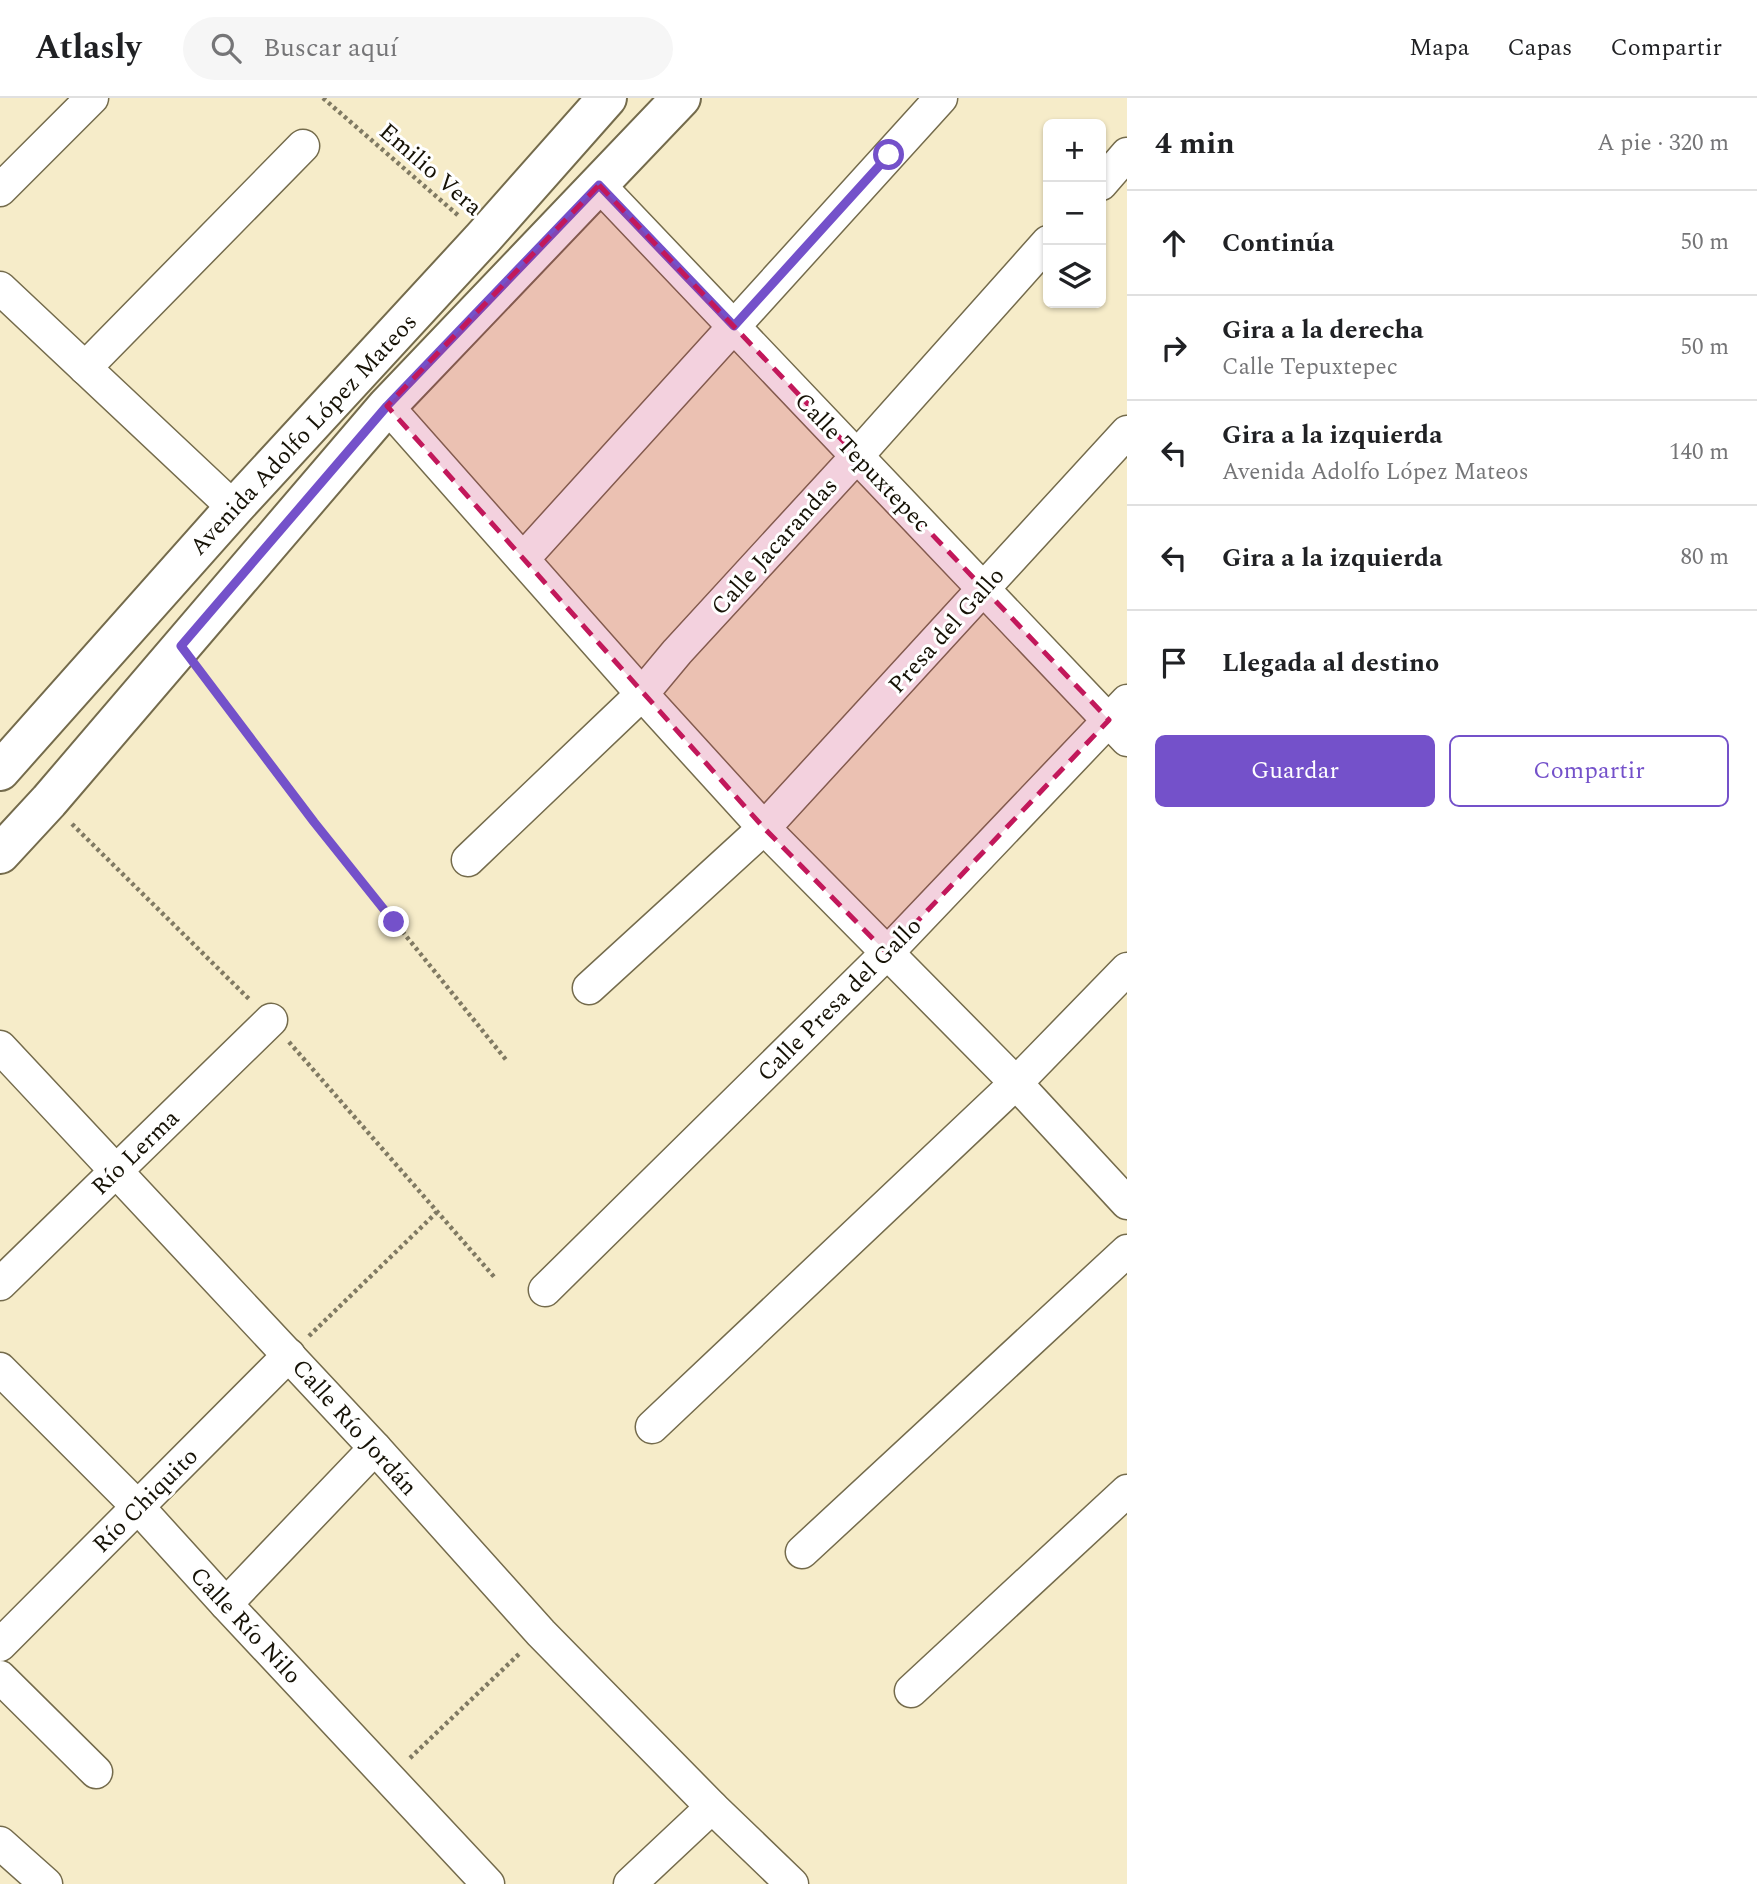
<!DOCTYPE html>
<html lang="es">
<head>
<meta charset="utf-8">
<style>
  :root { --surface:#fff; --page:#f6f6f6; --text:#202124; --muted:#757577; --line:#e0e0e0; --accent:#7451ca }
  body { margin:0; font-family:Spectral,serif; background:var(--page); color:var(--text) }
  .controls { position:absolute; right:21px; top:21px; display:grid; overflow:hidden; border-radius:10px; box-shadow:0 2px 5px #0004 }
  .controls button { width:63px; height:63px; display:grid; place-items:center; padding:0; border:0; border-bottom:2px solid var(--line); background:var(--surface); color:var(--text); font:35px sans-serif }
  .stop { position:absolute; width:21px; height:21px; margin:-16px; border:5px solid #7451ca; border-radius:50%; background:#fff }
  .stop.end { background:#7451ca; border-color:#fff; box-shadow:0 2px 7px #0008 }
  .list { margin:0; padding:0; list-style:none }
  h2 { display:flex; justify-content:space-between; align-items:center; height:91px; margin:0; padding:0 28px; font-size:30px }
  h2 small { font-size:23px; font-weight:400; color:var(--muted) }
  .list li { display:grid; grid-template-columns:46px 1fr auto; gap:21px; align-items:center; box-sizing:border-box; height:105px; padding:0 28px; border-top:2px solid var(--line) }
  .list b { display:block; font-size:26px; white-space:nowrap }
  .list p { margin:0; font-size:23px; white-space:nowrap; color:var(--muted) }
  .list em { font-size:23px; font-style:normal; color:var(--muted) }
  .actions { display:flex; gap:14px; padding:21px 28px }
  .actions a { flex:1; padding:16px 0; border:2px solid var(--accent); border-radius:10px; text-align:center; font-size:24px; color:var(--accent) }
  .actions .main { background:var(--accent); color:#fff }
  .icon { flex:none; width:38px; height:38px; fill:none; stroke:currentColor; stroke-width:2; stroke-linecap:round; stroke-linejoin:round }
  .map { position:relative; flex:none; width:1127px; height:1786px; overflow:hidden }
  header { display:flex; align-items:center; gap:42px; box-sizing:border-box; height:98px; padding:0 35px; background:var(--surface); border-bottom:2px solid var(--line) }
  header strong { font-size:33px }
  nav { display:flex; gap:38px; margin-inline-start:auto; font-size:24px }
  .search { width:490px; height:63px; background:var(--page); display:flex; align-items:center; gap:18px; box-sizing:border-box; padding:0 24px; border-radius:38px; color:var(--muted); font-size:26px }
  main { display:flex }
  aside { flex:1; background:var(--surface) }
  .map>svg:first-child { display:block }
  .lines { fill:none; stroke-linecap:round; stroke-linejoin:round }
  .street-casing { stroke:#746b4c; stroke-width:35 }
  .secondary-casing { stroke:#746b4c; stroke-width:42 }
  .path { stroke:#807a63; stroke-width:4.5; stroke-dasharray:3.5 3.5; stroke-linecap:butt }
  .street { stroke:#fff; stroke-width:32 }
  .secondary { stroke:#fff; stroke-width:38 }
  .route { stroke:#7451ca; stroke-width:9 }
  .marked { fill:#c2185b; fill-opacity:0.2; stroke:#c2185b; stroke-width:5; stroke-dasharray:14 9; stroke-linejoin:round }
  .labels { text-anchor:middle; stroke-width:6; stroke-linejoin:round; paint-order:stroke }
  .street-label { font-size:24px; fill:#161206; stroke:#fff }
</style>
</head>
<body>
<header>
<strong>Atlasly</strong>
<div class="search"><svg class="icon" aria-label="search" viewBox="0 0 24 24"><circle cx="10" cy="10" r="6"/><path d="M15 15l6 6"/></svg>Buscar aquí</div>
<nav><a>Mapa</a><a>Capas</a><a>Compartir</a></nav>
</header>
<main>
<div class="map">
<svg width="1127" height="1786" viewBox="0 0 1127 1786">
  <rect width="100%" height="100%" fill="#f6ecc9"/>
  <g class="lines">
    <defs>
      <g id="street">
        <polyline points="1101,86 1127,56"/>
        <polyline points="599,87 1127,642"/>
        <polyline points="0,92 92,0"/>
        <polyline points="0,190 234,410"/>
        <polyline points="85,270 303,48"/>
        <polyline points="387,308 642,596 764,730 1016,985 1127,1105"/>
        <polyline points="523,461 941,0"/>
        <polyline points="468,762 642,596 677,554 857,358 1048,144"/>
        <polyline points="589,890 764,730 1127,334"/>
        <polyline points="0,949 375,1350 541,1535 712,1709 792,1786"/>
        <polyline points="0,1186 271,922"/>
        <polyline points="545,1192 887,855 1127,603"/>
        <polyline points="0,1271 138,1409 226,1506 488,1786"/>
        <polyline points="652,1329 1016,985 1127,871"/>
        <polyline points="802,1454 1127,1153"/>
        <polyline points="226,1506 375,1350"/>
        <polyline points="0,1547 289,1257"/>
        <polyline points="0,1579 96,1674"/>
        <polyline points="911,1593 1127,1393"/>
        <polyline points="0,1745 46,1786"/>
        <polyline points="630,1786 712,1709"/>
      </g>
      <g id="secondary">
        <polyline points="0,673 234,410 483,140 607,0"/>
        <polyline points="0,756 49,703 387,308 681,0"/>
      </g>
    </defs>
    <use href="#street" class="street-casing"/>
    <use href="#secondary" class="secondary-casing"/>
    <g class="path">
      <polyline points="323,0 460,119"/>
      <polyline points="200,574 314,724 507,963"/>
      <polyline points="72,726 250,902"/>
      <polyline points="289,944 496,1181"/>
      <polyline points="309,1238 437,1114"/>
      <polyline points="410,1660 520,1555"/>
    </g>
    <use href="#street" class="street"/>
    <use href="#secondary" class="secondary"/>
  </g>
  <g class="lines">
    <polyline class="route" points="394,824 314,724 181,548 387,308 599,87 734,228 889,57"/>
  </g>
  <path class="marked" d="M 599,87 L 1109,622 L 887,855 L 764,730 L 387,308 Z"/>
  <g class="labels">
    <g class="street-label">
      <text transform="translate(431 71) rotate(41)" y="8">Emilio Vera</text>
      <text transform="translate(303 336) rotate(-47)" y="8">Avenida Adolfo López Mateos</text>
      <text transform="translate(863 364) rotate(46)" y="8">Calle Tepuxtepec</text>
      <text transform="translate(774 448) rotate(-48)" y="8">Calle Jacarandas</text>
      <text transform="translate(946 532) rotate(-48)" y="8">Presa del Gallo</text>
      <text transform="translate(839 901) rotate(-45)" y="8">Calle Presa del Gallo</text>
      <text transform="translate(135 1054) rotate(-44)" y="8">Río Lerma</text>
      <text transform="translate(355 1329) rotate(48)" y="8">Calle Río Jordán</text>
      <text transform="translate(145 1402) rotate(-45)" y="8">Río Chiquito</text>
      <text transform="translate(246 1527) rotate(47)" y="8">Calle Río Nilo</text>
    </g>
  </g>
</svg>
<div class="controls">
<button>+</button>
<button>−</button>
<button><svg class="icon" aria-label="layers" viewBox="0 0 24 24"><path d="M12 4l9 5-9 5-9-5zM3 14l9 5 9-5"/></svg></button>
</div>
<div class="stop" style="left:889px;top:57px"></div>
<div class="stop end" style="left:394px;top:824px"></div>
</div>
<aside>
<h2>4 min<small>A pie · 320 m</small></h2>
<ul class="list">
<li><svg class="icon" aria-label="ahead" viewBox="0 0 24 24"><path d="M12 20V5M6 11l6-6 6 6"/></svg><div><b>Continúa</b></div><em>50 m</em></li>
<li><svg class="icon" aria-label="right" viewBox="0 0 24 24"><path d="M7 20v-9h11M14 6l5 5-5 5"/></svg><div><b>Gira a la derecha</b><p>Calle Tepuxtepec</p></div><em>50 m</em></li>
<li><svg class="icon" aria-label="left" viewBox="0 0 24 24"><path d="M17 20v-9H6M10 6l-5 5 5 5"/></svg><div><b>Gira a la izquierda</b><p>Avenida Adolfo López Mateos</p></div><em>140 m</em></li>
<li><svg class="icon" aria-label="left" viewBox="0 0 24 24"><path d="M17 20v-9H6M10 6l-5 5 5 5"/></svg><div><b>Gira a la izquierda</b></div><em>80 m</em></li>
<li><svg class="icon" aria-label="arrive" viewBox="0 0 24 24"><path d="M6 21V4h12l-3 4 3 4H6"/></svg><div><b>Llegada al destino</b></div></li>
</ul>
<div class="actions"><a class="main">Guardar</a><a>Compartir</a></div>
</aside>
</main>
</body>
</html>
